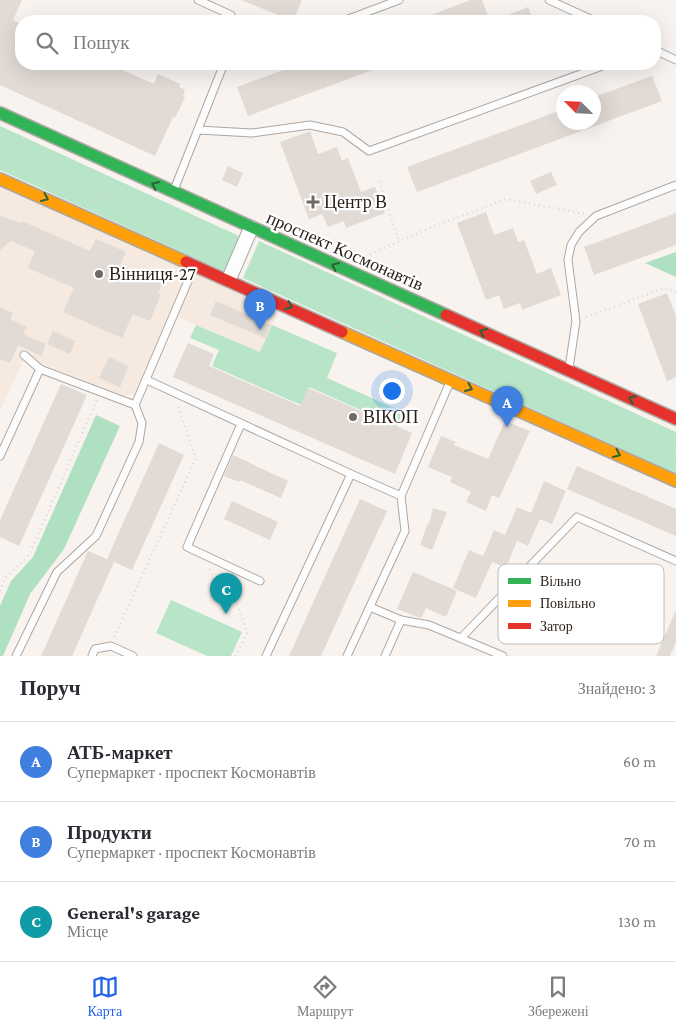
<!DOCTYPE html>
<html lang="uk">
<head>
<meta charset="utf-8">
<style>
  :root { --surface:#fff; --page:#f2f2f3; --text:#2b2b33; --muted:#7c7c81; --line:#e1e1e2; --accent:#2563eb }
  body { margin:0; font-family:"Crimson Pro",serif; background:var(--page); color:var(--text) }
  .compass { position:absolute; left:556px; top:85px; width:45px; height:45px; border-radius:50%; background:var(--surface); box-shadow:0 5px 20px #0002; rotate:294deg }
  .you { position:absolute; left:391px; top:390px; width:18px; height:18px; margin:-12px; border:4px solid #fff; border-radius:50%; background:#1a73e8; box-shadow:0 0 0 8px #1a73e833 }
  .badge { display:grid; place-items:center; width:32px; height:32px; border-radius:50%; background:var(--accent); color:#fff; font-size:16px; font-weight:700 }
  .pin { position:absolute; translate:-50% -41px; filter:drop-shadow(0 1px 2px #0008) }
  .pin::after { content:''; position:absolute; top:26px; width:18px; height:15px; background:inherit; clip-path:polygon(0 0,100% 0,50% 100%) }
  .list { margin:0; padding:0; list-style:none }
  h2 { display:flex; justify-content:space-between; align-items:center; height:65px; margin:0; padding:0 20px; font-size:21px }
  h2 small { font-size:16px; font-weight:400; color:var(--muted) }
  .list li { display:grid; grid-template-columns:32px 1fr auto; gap:15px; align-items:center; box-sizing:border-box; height:80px; padding:0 20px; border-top:1px solid var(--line) }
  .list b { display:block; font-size:19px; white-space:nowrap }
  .list p { margin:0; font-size:16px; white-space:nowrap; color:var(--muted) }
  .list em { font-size:16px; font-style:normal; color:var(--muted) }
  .icon { flex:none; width:28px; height:28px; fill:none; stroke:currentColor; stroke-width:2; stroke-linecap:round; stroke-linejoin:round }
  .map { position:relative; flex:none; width:676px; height:656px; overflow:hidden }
  .search { position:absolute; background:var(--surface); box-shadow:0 5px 20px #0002; left:15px; right:15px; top:15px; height:55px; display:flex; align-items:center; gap:12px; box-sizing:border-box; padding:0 18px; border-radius:20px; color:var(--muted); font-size:19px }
  .sheet { height:305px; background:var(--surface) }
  nav { display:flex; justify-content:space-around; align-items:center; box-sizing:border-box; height:70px; border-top:1px solid var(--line); background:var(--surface); font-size:14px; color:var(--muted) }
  nav a { display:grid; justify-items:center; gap:2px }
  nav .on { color:var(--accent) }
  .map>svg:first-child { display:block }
  .built { fill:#f6e9df }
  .green { fill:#b8e5c8 }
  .forest { fill:#afe0c2 }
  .building { fill:#e1dad5 }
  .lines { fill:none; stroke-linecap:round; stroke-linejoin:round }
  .lane-casing { stroke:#ada7a2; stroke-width:9 }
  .street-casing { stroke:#ada7a2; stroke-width:16 }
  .fast-casing { stroke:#ada7a2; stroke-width:14 }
  .slow-casing { stroke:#ada7a2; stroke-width:14 }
  .jam-casing { stroke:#ada7a2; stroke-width:14 }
  .path { stroke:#d9d7d6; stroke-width:2.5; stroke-dasharray:1 4; stroke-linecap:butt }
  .lane { stroke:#fefdfd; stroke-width:7 }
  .street { stroke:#fefdfd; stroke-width:14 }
  .fast { stroke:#30b455; stroke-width:11 }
  .slow { stroke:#ff9f0a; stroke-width:11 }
  .jam { stroke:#e5322d; stroke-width:11 }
  .oneway { stroke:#2c6234 }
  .poi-dot { fill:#716964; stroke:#fff; stroke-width:2 }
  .labels { text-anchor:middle; stroke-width:4.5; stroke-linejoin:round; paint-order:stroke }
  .poi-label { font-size:18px; fill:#281f19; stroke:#fff; text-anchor:start }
  .street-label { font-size:18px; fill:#281f19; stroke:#fff }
  .key { fill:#fff; stroke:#bebcba; stroke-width:1 }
  .key-label { font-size:14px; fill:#281f19 }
</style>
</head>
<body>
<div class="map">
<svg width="676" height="656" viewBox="0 0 676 656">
  <rect width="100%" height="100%" fill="#f8f3ef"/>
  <polygon class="built" points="0,187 279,308 261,352 169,313 135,394 124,396 25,357 0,411"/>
  <g class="green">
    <polygon points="0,126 241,237 226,272 0,170"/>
    <polygon points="259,241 676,432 676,474 243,278"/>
    <polygon points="196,325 260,352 272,325 337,353 327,378 403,412 397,426 309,387 301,405 212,366 219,350 190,338"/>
    <polygon points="171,600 242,632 231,656 207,656 156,633"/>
  </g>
  <g class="forest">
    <polygon points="676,252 676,277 645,263"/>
    <polygon points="96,415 120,426 64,549 30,594 3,656 0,656 0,606 11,581 33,557"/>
  </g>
  <g class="building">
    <polygon points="0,0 22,0 13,20 21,24 21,64 122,64 120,69 154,84 158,74 180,84 179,87 185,90 183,96 185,97 175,118 173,117 155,156 0,85"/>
    <polygon points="241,0 302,0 293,21"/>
    <polygon points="470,0 482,0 490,21 417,21"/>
    <polygon points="528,7 534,21 493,21"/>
    <polygon points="300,64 385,64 386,65 248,116 237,87"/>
    <polygon points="652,76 662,101 417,192 407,167 564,109 564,122 594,122 594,97"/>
    <polygon points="310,131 318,154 337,147 342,161 348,158 361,192 375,187 385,213 346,228 344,221 328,227 322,214 309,219 280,142"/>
    <polygon points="228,166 243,173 237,187 222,180"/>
    <polygon points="551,172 557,185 536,194 530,181"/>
    <polygon points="486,212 494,235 513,228 518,242 524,240 537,274 551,268 561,295 522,310 520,303 504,309 499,295 486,300 457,223"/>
    <polygon points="676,213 676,245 594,275 584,247"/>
    <polygon points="0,216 22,223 22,221 90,251 96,239 126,252 120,265 162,284 158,293 161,294 150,321 133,314 122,338 63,312 74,288 28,268 35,251 11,241 0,250"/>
    <polygon points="667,293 676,316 676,377 667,381 638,304"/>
    <polygon points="216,301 271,325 265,338 210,315"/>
    <polygon points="0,307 13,313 10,319 27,327 23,334 46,344 41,356 18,345 10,363 0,359"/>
    <polygon points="53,331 75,341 70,354 47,344"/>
    <polygon points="188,343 214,354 209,366 300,406 308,388 412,433 395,474 173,377"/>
    <polygon points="109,357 129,366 120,387 99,378"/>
    <polygon points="61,384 87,395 19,546 0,537 0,520"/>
    <polygon points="505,421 530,431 499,498 492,495 486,511 466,502 471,492 450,482 452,477 428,467 441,436 456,442 454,445 488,459"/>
    <polygon points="159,443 184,455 132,570 107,559"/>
    <polygon points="233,455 288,481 281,498 240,480 239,482 224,476"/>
    <polygon points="577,466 676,509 676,536 567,489"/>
    <polygon points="544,481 566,491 552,524 540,519 528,546 517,541 506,568 492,562 476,598 453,588 469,550 483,556 494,530 505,535 517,507 531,513"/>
    <polygon points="360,499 387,511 321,656 289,656"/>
    <polygon points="232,501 278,522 270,540 224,519"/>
    <polygon points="433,508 447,512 432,550 420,545 428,523 429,524"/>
    <polygon points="88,551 114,562 72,656 41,656"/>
    <polygon points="413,572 457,591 446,617 426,608 421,618 397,609"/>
    <polygon points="676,610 676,642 670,656 656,656"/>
  </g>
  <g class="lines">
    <defs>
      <g id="lane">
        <polyline points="198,0 231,15 230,21"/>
        <polyline points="549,0 595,21"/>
        <polyline points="343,21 399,0"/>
        <polyline points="655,50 676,60"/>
        <polyline points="198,130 252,133 310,125 343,132 369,151 608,64"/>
        <polyline points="174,190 223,66 230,64"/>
        <polyline points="24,355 40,369 135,405 194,267"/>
        <polyline points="569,368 576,321 568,260 571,245 579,232 596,216 676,185"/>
        <polyline points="147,380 351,474"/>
        <polyline points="241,424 187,547 260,581"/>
        <polyline points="0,456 40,369"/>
        <polyline points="370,607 401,620 429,625 503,656"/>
        <polyline points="462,637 577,517 676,561"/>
        <polyline points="16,656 57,572 96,536 139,442 142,423 135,405"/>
        <polyline points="92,656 95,649 111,646 133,656"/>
        <polyline points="266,656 351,474 401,496 450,382"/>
        <polyline points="347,656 405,531 401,496"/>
        <polyline points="385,656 401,620"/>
      </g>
      <polyline id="street" points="229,279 251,228"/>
      <polyline id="fast" points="0,113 446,315"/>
      <g id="slow">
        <polyline points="0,179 186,262"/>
        <polyline points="342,332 676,481"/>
      </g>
      <g id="jam">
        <polyline points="186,262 342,332"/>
        <polyline points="446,315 676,419"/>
      </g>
    </defs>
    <use href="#lane" class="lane-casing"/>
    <use href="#street" class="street-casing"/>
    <use href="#fast" class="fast-casing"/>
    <use href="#slow" class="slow-casing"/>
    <use href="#jam" class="jam-casing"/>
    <g class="path">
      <polyline points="0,147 227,250"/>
      <polyline points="379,181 399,242"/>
      <polyline points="92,202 116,184"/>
      <polyline points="361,258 432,227 506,199 585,214"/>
      <polyline points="252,261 676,453"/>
      <polyline points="586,317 665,288 676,292"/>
      <polyline points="484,378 494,356"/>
      <path d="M 210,569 C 213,578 221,582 228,590 C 238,601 242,619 247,633 L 236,656"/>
      <polyline points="0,591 6,577 29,555 97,400"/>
      <polyline points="114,637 196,458 178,406"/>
    </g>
    <use href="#lane" class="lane"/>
    <use href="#street" class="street"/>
    <use href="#fast" class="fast"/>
    <use href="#slow" class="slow"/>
    <use href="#jam" class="jam"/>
  </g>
  <defs><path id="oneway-chevron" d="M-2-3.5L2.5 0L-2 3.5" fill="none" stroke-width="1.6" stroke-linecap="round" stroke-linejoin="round" transform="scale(1.25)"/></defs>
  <g class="oneway">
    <use href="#oneway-chevron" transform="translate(155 185) rotate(-155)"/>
    <use href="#oneway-chevron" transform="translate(45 198) rotate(24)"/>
    <use href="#oneway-chevron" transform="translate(335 266) rotate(-156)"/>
    <use href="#oneway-chevron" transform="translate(289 306) rotate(24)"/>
    <use href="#oneway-chevron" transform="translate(483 332) rotate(-156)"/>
    <use href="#oneway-chevron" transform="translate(469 388) rotate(24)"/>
    <use href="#oneway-chevron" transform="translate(632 399) rotate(-156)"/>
    <use href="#oneway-chevron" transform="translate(617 454) rotate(24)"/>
  </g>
  <g class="poi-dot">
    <path d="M310.5 194.5h5v5h5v5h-5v5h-5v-5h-5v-5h5z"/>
    <circle cx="99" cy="274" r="5"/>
    <circle cx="353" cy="417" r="5"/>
  </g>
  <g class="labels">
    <g class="poi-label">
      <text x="324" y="208">Центр В</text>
      <text x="109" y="280">Вінниця-27</text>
      <text x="363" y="423">ВІКОП</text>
    </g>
    <g class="street-label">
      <text transform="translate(345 251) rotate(24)" y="6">проспект Космонавтів</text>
    </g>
  </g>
  <rect x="498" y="564" width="166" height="80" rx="8" class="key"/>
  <rect x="508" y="578" width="23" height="6" fill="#30b455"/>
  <rect x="508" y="600" width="23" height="7" fill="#ff9f0a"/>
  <rect x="508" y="623" width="23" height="6" fill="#e5322d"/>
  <g class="key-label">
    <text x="540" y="586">Вільно</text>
    <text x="540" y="608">Повільно</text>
    <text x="540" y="631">Затор</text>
  </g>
</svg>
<svg class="compass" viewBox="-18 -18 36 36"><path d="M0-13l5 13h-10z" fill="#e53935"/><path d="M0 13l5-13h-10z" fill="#7c7c81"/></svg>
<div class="you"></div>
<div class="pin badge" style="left:507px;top:427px;background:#3f7fe0">A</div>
<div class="pin badge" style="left:260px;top:330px;background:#3f7fe0">B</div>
<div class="pin badge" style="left:226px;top:614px;background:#0f9aa8">C</div>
<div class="search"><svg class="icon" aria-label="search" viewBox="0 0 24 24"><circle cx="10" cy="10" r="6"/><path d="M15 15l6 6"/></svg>Пошук</div>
</div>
<section class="sheet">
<h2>Поруч<small>Знайдено: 3</small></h2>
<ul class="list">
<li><span class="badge" style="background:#3f7fe0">A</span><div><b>АТБ-маркет</b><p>Супермаркет · проспект Космонавтів</p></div><em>60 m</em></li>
<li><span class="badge" style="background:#3f7fe0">B</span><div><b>Продукти</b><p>Супермаркет · проспект Космонавтів</p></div><em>70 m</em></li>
<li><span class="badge" style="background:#0f9aa8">C</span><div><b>General's garage</b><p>Місце</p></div><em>130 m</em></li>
</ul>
</section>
<nav>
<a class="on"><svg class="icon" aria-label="map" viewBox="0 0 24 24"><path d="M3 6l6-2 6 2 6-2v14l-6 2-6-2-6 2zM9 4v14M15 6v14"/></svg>Карта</a>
<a><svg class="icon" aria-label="directions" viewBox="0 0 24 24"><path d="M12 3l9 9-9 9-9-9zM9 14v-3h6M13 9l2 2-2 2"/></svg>Маршрут</a>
<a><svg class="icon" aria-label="saved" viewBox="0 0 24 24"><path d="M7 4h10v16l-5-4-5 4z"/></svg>Збережені</a>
</nav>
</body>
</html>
